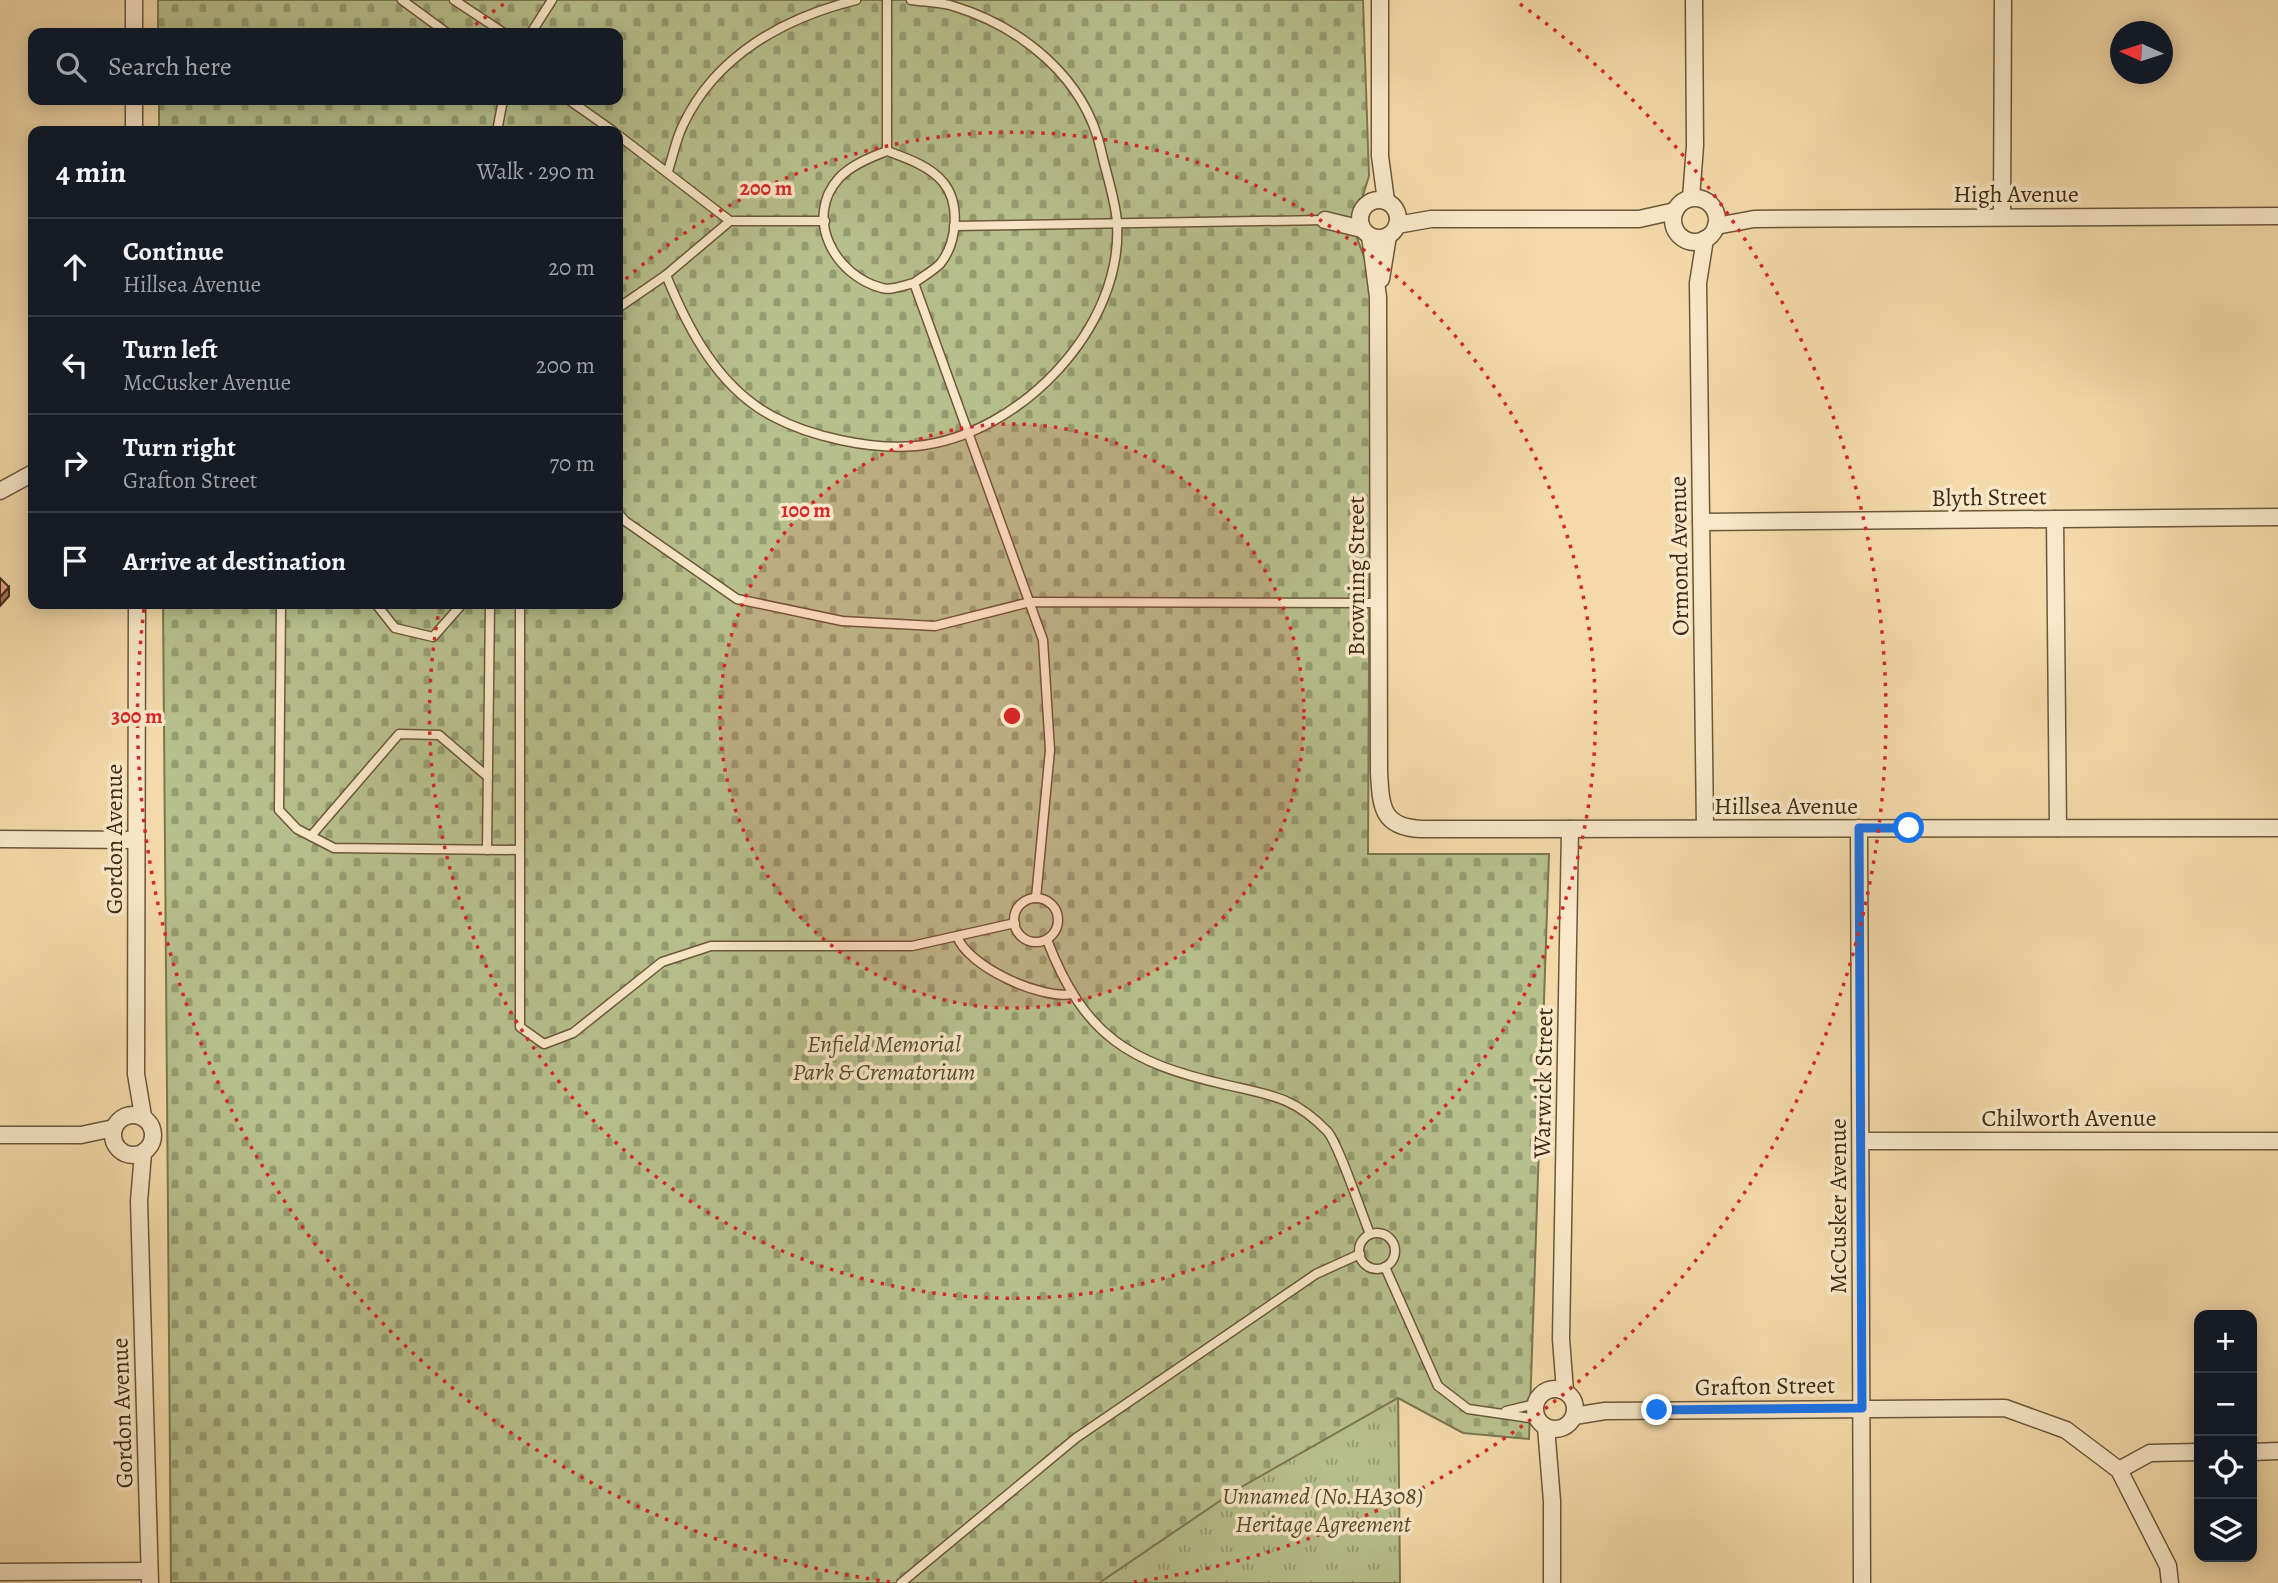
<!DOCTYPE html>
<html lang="en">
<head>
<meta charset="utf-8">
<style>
  :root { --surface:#171b24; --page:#20242c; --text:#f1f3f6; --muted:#9ea1a6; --line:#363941 }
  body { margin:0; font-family:Alegreya,serif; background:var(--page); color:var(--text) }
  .controls { position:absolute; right:21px; bottom:21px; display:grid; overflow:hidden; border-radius:14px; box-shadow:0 4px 18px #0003 }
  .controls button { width:63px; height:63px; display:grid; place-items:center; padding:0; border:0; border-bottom:2px solid var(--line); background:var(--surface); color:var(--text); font:35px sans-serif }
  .compass { position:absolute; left:2110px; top:21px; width:63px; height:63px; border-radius:50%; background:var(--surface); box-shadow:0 4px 18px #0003; rotate:273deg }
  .stop { position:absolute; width:21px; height:21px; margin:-16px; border:5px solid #1a73e8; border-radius:50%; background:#fff }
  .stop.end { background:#1a73e8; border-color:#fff; box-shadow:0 2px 7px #0008 }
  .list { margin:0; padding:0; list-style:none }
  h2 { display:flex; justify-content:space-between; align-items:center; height:91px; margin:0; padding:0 28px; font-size:30px }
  h2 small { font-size:23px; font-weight:400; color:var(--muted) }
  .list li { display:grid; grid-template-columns:46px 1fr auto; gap:21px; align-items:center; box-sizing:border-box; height:98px; padding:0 28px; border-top:2px solid var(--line) }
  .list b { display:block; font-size:26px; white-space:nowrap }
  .list p { margin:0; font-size:23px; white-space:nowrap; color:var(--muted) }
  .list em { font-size:23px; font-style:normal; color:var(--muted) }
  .icon { flex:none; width:38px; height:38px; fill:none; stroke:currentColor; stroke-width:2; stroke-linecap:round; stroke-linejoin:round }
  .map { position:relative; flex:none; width:2278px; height:1583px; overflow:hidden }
  .search { position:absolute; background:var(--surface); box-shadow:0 4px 18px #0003; left:28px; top:28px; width:595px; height:77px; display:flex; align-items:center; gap:18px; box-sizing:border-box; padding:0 24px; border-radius:14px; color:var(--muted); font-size:26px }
  .panel { position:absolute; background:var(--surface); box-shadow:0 4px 18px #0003; left:28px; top:126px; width:595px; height:483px; border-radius:14px }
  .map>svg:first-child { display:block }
  .grass { fill:url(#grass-tufts); stroke:#7b7650; stroke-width:2 }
  .cemetery { fill:url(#cemetery-stones); stroke:#7b7650; stroke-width:2 }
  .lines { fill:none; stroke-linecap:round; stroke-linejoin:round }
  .service-casing { stroke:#6c573a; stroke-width:11 }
  .minor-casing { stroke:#6c573a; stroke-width:19 }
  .service { stroke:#f8e7c8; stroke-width:8 }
  .minor { stroke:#f8e7c8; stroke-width:16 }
  .shaded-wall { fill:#a06d5a; stroke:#3f2b14; stroke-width:2 }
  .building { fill:#e59c81; stroke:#3f2b14; stroke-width:2 }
  .route { stroke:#1a73e8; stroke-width:9 }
  .ring { fill:none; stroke:#d62828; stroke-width:3.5; stroke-dasharray:3.5 7 }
  .labels { text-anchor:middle; stroke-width:7; stroke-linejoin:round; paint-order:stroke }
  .street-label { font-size:24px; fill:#3f2b14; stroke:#f8e7c8 }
  .park-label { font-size:24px; font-style:italic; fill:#57492c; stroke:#f8e7c8 }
  .centre { fill:#d62828; stroke:#f8e7c8; stroke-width:3.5 }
  .ring-label { font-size:21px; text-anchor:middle; font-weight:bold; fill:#d62828; stroke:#f8e7c8; stroke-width:7; stroke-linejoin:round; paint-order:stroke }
</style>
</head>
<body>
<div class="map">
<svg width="2278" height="1583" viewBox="0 0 2278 1583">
  <defs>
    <pattern id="grass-tufts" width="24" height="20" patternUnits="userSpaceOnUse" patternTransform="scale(1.75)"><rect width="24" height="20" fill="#b7c08c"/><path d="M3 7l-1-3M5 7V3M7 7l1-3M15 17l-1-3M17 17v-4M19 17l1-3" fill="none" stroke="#969c71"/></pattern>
    <pattern id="cemetery-stones" width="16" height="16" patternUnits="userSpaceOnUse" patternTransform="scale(1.75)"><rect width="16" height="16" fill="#b7c08c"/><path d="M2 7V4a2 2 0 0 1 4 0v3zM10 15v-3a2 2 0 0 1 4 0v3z" fill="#969c71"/></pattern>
  </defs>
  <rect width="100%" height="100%" fill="#f4daaa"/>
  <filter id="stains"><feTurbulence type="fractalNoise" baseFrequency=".00286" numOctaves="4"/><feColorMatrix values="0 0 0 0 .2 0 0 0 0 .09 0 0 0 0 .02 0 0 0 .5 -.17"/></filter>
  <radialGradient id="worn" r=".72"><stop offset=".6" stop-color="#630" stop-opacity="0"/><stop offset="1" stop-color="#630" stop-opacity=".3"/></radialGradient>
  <polygon class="grass" points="1398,1385 1400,1583 1087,1583"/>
  <polygon class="cemetery" points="158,0 1363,0 1369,176 1353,227 1371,276 1368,854 1549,854 1529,1439 1463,1433 1398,1398 1236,1490 1099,1583 171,1583 163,604 618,604 618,131 159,131 159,100 618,100 618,33 158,33"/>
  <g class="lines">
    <defs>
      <g id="service">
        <polyline points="402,0 447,33"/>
        <polyline points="454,0 504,33"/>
        <polyline points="531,33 552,0"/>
        <polyline points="569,100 613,131"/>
        <polyline points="497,131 503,100"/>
        <polyline points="618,135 730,221 666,275 618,308"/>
        <polyline points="887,151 887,0"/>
        <path d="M 668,171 C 673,156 676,139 683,125 C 716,55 784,18 856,0"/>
        <polyline points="730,221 825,221"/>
        <polyline points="954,226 1325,220"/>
        <path d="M 666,275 C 688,329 718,387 772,416 C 811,437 871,450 916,446 C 1019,436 1124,328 1117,222 C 1115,198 1106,173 1101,150 C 1085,78 1022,27 953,6 C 940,2 924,2 911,0"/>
        <path d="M 914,283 C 922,277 933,271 940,264 C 957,243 961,204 943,182 C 930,166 906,158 887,151 C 871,157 851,165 839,178 C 803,218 835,276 882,288 C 890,291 905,285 914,283 L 1043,640 L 1050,750 L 1036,898"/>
        <polyline points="618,513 625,521 737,599 842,621 935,626 1030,602 1378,603"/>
        <polyline points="281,604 279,810 297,829 334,848 520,850"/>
        <polyline points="376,604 395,628 433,637 462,604"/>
        <polyline points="520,604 520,1027 544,1044 573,1033 662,962 711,946 912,946 1015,923"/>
        <polyline points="311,836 399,734 439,735 488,777"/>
        <polyline points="487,850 490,604"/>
        <circle cx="1036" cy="920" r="22"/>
        <path d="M 957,936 C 967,966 1041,1000 1072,994"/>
        <path d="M 1047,940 C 1084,1036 1129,1063 1227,1085 C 1271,1095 1294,1097 1327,1131 C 1338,1142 1362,1215 1370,1234"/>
        <circle cx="1377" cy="1251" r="18"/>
        <polyline points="1385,1267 1438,1386 1468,1409 1537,1419"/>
        <polyline points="1506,1411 1535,1404"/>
        <polyline points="901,1583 1076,1438 1316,1274 1360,1254"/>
      </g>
      <g id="minor">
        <polyline points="1380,0 1380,156 1386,201"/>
        <polyline points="134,33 134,0"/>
        <polyline points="134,131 134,100"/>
        <polyline points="1691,198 1695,146 1694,0"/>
        <circle cx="1695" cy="220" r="22"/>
        <circle cx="1379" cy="219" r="19"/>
        <polyline points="2002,217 2003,0"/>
        <polyline points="1325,220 1362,229"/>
        <polyline points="1397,225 1431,219 1639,219 1675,211"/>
        <polyline points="1716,226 1754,219 2278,216"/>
        <path d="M 1370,236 L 1378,297 L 1379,772 C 1381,806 1381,827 1421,829 L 2278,828"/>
        <polyline points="1705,239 1698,283 1705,828"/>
        <polyline points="1381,279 1388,236"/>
        <polyline points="0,491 33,473"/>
        <polyline points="2055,519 2058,828"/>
        <polyline points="1701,522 2278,517"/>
        <polyline points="137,604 136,1074 143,1116"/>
        <polyline points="1859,828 1862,1583"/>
        <polyline points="0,839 136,840"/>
        <circle cx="133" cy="1135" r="20"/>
        <polyline points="0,1135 81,1135 114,1128"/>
        <polyline points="1861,1141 2278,1141"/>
        <polyline points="143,1153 139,1201 150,1583"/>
        <circle cx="1555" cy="1409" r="20"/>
        <polyline points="1565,1391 1561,1339 1570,829"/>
        <polyline points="1574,1416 1605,1411 2005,1408 2066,1430 2119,1470 2168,1566 2170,1583"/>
        <polyline points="1546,1427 1552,1501 1552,1583"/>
        <polyline points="2252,1452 2278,1451"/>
        <polyline points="2119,1470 2150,1453 2199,1452"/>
        <polyline points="0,1572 149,1571"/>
      </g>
    </defs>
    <use href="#service" class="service-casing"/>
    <use href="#minor" class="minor-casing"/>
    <use href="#service" class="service"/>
    <use href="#minor" class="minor"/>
  </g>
  <polygon class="shaded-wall" points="9,587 9,596 0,606 0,597"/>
  <polygon class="building" points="0,578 9,587 0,597"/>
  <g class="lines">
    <polyline class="route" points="1657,1410 1862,1408 1859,828 1909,828"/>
  </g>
  <circle cx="1012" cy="716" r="292" fill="#d62828" fill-opacity=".12"/>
  <g class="ring">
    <circle cx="1012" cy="716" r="292"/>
    <path d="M618 286A583 583 0 1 1 440 605"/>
    <path d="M890 1582A875 875 0 0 1 144 609M467 31A875 875 0 0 1 504 4M1520 4A875 875 0 0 1 1134 1582"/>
  </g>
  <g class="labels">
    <g class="street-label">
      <text x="2016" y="202">High Avenue</text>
      <text transform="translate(1989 497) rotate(-1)" y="8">Blyth Street</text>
      <text transform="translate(1679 556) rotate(-91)" y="8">Ormond Avenue</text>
      <text transform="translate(1356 576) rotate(-90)" y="8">Browning Street</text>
      <text x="1786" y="814">Hillsea Avenue</text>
      <text transform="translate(114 839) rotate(-90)" y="8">Gordon Avenue</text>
      <text transform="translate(1543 1083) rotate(-89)" y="8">Warwick Street</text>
      <text x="2069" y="1126">Chilworth Avenue</text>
      <text transform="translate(1838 1206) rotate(-90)" y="8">McCusker Avenue</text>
      <text transform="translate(1765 1386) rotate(-1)" y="8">Grafton Street</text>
      <text transform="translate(122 1413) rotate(-92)" y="8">Gordon Avenue</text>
    </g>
    <g class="park-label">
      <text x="884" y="1052">Enfield Memorial<tspan x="884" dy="28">Park &amp; Crematorium</tspan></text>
      <text x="1323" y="1504">Unnamed (No.HA308)<tspan x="1323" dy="28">Heritage Agreement</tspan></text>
    </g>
  </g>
  <circle cx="1012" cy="716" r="10" class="centre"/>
  <g class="ring-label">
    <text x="766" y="195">200 m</text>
    <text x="806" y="517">100 m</text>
    <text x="137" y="723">300 m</text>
  </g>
  <rect width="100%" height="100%" filter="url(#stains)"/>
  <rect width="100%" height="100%" fill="url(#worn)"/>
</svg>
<div class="controls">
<button>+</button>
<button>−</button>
<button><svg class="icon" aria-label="locate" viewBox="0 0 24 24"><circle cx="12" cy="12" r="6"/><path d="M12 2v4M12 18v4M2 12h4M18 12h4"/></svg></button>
<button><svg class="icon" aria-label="layers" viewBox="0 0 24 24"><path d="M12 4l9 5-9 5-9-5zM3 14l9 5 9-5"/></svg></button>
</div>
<svg class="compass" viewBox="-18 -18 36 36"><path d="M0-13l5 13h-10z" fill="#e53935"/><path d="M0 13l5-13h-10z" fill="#9ea1a6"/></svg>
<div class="stop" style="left:1909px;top:828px"></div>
<div class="stop end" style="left:1657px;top:1410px"></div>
<div class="search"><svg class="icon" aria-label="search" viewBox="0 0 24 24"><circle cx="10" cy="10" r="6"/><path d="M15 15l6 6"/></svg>Search here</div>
<section class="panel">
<h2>4 min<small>Walk · 290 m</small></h2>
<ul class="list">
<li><svg class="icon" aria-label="ahead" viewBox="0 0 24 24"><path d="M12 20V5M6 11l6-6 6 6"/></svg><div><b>Continue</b><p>Hillsea Avenue</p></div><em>20 m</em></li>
<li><svg class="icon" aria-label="left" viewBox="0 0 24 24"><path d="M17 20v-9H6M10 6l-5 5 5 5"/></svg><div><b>Turn left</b><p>McCusker Avenue</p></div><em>200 m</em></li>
<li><svg class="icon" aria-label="right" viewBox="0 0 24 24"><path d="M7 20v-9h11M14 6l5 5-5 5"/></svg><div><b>Turn right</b><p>Grafton Street</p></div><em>70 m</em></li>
<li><svg class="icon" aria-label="arrive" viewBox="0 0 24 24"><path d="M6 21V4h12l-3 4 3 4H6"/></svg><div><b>Arrive at destination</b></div></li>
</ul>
</section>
</div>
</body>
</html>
